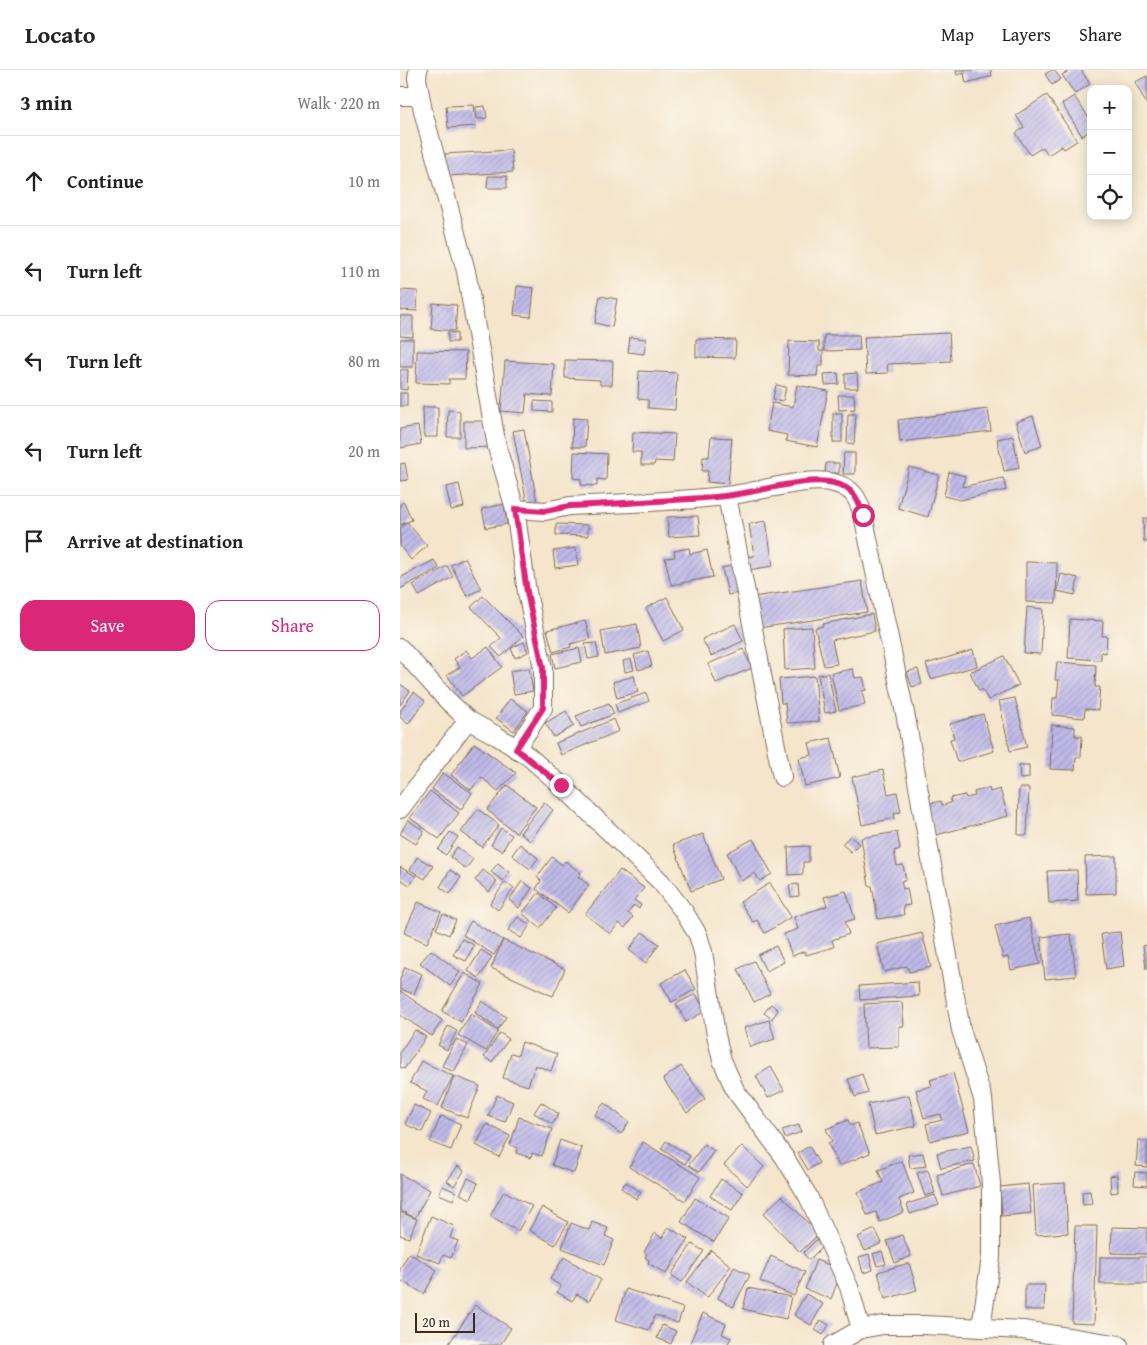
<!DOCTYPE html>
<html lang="en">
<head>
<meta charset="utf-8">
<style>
  :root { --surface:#fff; --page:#f2f2f2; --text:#222; --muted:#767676; --line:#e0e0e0; --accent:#db2777 }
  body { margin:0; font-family:"Gentium Book Plus",serif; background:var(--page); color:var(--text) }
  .controls { position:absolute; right:15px; top:15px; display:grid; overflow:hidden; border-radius:10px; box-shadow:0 2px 12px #0003 }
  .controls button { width:45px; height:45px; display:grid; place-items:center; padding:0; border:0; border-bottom:1px solid var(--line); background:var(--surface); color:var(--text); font:25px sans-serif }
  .scale { position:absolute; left:15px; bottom:12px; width:60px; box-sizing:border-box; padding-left:5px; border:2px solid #3b2a1e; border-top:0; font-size:14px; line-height:18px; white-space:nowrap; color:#3b2a1e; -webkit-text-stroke:4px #fbf7ec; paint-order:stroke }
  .stop { position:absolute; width:15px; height:15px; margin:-11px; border:4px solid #db2777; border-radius:50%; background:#fff }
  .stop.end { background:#db2777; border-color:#fff; box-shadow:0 1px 5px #0008 }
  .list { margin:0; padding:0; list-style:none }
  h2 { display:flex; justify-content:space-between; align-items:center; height:65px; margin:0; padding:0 20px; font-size:21px }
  h2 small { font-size:16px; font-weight:400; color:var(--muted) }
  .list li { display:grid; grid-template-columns:32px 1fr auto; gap:15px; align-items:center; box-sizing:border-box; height:90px; padding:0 20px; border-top:1px solid var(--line) }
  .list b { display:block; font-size:19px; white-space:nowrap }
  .list em { font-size:16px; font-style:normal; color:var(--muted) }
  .actions { display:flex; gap:10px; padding:15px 20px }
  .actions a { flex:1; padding:11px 0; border:1px solid var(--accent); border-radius:15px; text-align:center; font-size:18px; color:var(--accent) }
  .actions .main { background:var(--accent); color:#fff }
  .icon { flex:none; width:28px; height:28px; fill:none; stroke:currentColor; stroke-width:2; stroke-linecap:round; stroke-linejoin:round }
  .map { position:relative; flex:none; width:747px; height:1275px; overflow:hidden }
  header { display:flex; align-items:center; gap:30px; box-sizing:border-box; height:70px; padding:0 25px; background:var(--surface); border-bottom:1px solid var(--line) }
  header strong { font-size:24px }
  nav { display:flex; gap:28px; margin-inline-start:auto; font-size:18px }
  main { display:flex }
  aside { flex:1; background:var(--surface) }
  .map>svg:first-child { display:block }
  .building { fill:url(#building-hatch) }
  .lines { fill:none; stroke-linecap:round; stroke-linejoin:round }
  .street-casing { stroke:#7c6b5b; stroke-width:20 }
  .street { stroke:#fff; stroke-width:18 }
  .route { stroke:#db2777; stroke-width:6 }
</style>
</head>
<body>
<header>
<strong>Locato</strong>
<nav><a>Map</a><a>Layers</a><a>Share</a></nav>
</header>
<main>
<aside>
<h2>3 min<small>Walk · 220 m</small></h2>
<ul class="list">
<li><svg class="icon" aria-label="ahead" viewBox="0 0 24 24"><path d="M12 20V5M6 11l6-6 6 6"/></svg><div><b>Continue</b></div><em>10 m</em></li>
<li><svg class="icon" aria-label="left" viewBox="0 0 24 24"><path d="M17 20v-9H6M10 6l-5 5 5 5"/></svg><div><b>Turn left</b></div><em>110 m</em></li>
<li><svg class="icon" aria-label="left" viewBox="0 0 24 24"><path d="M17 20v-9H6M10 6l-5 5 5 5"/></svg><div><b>Turn left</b></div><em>80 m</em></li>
<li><svg class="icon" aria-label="left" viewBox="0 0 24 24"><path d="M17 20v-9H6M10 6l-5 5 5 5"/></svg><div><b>Turn left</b></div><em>20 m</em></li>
<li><svg class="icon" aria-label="arrive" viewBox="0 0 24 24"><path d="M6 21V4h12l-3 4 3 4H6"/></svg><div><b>Arrive at destination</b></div></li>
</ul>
<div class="actions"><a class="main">Save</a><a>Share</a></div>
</aside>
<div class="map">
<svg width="747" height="1275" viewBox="0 0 747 1275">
  <defs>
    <pattern id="building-hatch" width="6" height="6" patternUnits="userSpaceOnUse" patternTransform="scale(1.25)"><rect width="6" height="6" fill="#c0baea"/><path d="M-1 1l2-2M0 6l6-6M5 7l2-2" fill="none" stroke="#9d97bd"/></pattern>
  </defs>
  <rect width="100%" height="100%" fill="#fbf7ec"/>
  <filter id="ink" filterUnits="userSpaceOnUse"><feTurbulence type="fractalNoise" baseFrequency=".02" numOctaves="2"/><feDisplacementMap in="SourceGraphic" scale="10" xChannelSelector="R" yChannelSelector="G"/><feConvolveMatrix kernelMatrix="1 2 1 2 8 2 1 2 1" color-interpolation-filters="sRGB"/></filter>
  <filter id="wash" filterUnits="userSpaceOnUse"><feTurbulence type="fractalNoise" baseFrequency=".0096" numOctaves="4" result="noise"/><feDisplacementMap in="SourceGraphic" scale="20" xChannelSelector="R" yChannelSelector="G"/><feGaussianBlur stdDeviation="1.12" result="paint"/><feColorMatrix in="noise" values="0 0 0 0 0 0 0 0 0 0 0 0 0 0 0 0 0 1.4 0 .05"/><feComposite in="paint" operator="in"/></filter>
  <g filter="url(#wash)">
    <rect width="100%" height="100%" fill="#f4e5cb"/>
    <g id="blocks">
      <g class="building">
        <polygon points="556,0 591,0 592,6 566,13 564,3 557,5"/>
        <polygon points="652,0 654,0 661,9 652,15 645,4"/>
        <polygon points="671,0 681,0 690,14 675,24 662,5"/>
        <polygon points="747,6 747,35 735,12"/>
        <polygon points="647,25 677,71 664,79 662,76 648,85 643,77 630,85 616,63 624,58 616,45"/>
        <polygon points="674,26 691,51 691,60 682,66 662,34"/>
        <polygon points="74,35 76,56 48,58 46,36"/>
        <polygon points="85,36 87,48 77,49 76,37"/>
        <polygon points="111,80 113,102 46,106 45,84"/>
        <polygon points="88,106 107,106 107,118 87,118"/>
        <polygon points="117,216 134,218 131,247 114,245"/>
        <polygon points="0,220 18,221 17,241 0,240"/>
        <polygon points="200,226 217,229 212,257 195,253"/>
        <polygon points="33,233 57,235 55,261 31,259"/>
        <polygon points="0,246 13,246 13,267 0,266"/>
        <polygon points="48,262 57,263 57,272 48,272"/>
        <polygon points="549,263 551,291 487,294 488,303 466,304 464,267"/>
        <polygon points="424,265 459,265 460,280 424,281"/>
        <polygon points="230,267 246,269 244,284 228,282"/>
        <rect x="0" y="269" width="13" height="28"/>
        <polygon points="296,269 336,270 335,288 296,287"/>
        <polygon points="389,271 419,272 419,281 423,281 423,296 418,296 417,306 388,305"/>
        <polygon points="17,281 66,282 65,309 49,309 49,314 16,313"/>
        <polygon points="165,290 213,291 212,315 200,315 200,310 165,308"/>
        <polygon points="105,291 154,294 152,326 127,324 125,343 101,341"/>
        <polygon points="0,300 8,300 7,320 0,319"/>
        <polygon points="239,301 277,303 275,340 248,338 248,330 238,329"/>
        <polygon points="438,303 439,314 425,315 424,304"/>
        <polygon points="457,303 458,318 445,318 445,304"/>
        <polygon points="376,315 386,317 383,331 373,329"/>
        <polygon points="397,315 428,321 417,377 386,371 387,365 367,361 372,333 393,337"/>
        <rect x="0" y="323" width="7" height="13"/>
        <polygon points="438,325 454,325 455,339 439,340"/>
        <polygon points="134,331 152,332 152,342 134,341"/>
        <polygon points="23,337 38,337 38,367 24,367"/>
        <polygon points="588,339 591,361 500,372 498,350"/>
        <polygon points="48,340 60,341 60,367 47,367"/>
        <rect x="433" y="343" width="9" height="29"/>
        <polygon points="448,344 456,344 454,374 447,373"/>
        <polygon points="633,346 642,376 625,382 616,352"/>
        <polygon points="173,348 187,349 185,377 172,377"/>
        <polygon points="64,351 86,351 94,377 64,378"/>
        <polygon points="18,356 21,374 0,378 0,359"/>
        <polygon points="124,359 137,432 127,434 113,361"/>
        <polygon points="233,362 275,364 273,392 255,391 254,395 241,395 241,382 232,382"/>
        <polygon points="613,366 619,398 604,401 597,369"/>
        <polygon points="311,367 332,368 328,414 307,412 308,401 302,401 303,387 309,387"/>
        <polygon points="174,382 207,384 206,410 197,409 197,416 181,415 181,409 173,408"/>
        <polygon points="444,383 455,383 455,404 443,404"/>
        <polygon points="5,393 8,410 0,411 0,394"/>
        <polygon points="426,393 439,393 439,403 425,403"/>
        <polygon points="509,397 539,405 528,447 498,438"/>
        <polygon points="549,402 565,406 562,417 603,408 606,420 560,430 544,426"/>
        <polygon points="59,414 64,437 51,440 46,417"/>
        <polygon points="4,432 12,450 0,455 0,434"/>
        <polygon points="104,434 107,454 86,458 82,439"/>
        <polygon points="298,446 300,465 269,467 267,447"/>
        <polygon points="743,448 747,448 747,472 744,472"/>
        <polygon points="366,451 373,496 348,500 346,487 354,486 349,454"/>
        <polygon points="7,452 27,476 11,490 0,476 0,458"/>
        <polygon points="156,454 188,455 188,466 156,465"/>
        <polygon points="176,478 178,495 155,498 153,481"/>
        <polygon points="289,478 290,484 307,480 313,507 271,515 265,488 275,487 274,481"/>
        <polygon points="65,488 81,519 67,526 51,495"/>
        <polygon points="34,490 39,498 0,519 0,508"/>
        <polygon points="626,492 657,493 656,533 626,532"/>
        <polygon points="335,495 340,523 328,525 322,498"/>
        <polygon points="47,496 53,507 19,526 13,515"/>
        <polygon points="661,504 678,508 675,525 657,521"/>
        <polygon points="462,511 467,542 358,558 353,527"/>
        <polygon points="83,526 123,566 101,587 91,577 101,568 71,537"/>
        <polygon points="267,527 284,560 263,571 246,538"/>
        <polygon points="627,537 643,539 641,584 624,583"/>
        <polygon points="472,544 475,561 432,570 437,594 424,596 415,558 423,556 423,554"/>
        <polygon points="670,549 703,551 702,566 707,566 706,583 701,582 701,590 668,588"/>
        <polygon points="185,551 190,569 170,574 171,577 153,582 147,560"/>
        <polygon points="237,554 241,578 205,585 201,561"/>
        <polygon points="335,554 343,571 311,586 302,569"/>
        <polygon points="412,557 415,598 385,600 383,559"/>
        <polygon points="124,572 128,582 115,588 111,578"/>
        <polygon points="196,573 199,587 188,589 185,574"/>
        <polygon points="88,577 102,597 62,626 47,605 60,597 54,589 66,580 72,588"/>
        <polygon points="179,578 182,592 155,598 152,584"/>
        <polygon points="343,579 352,598 316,613 308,594"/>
        <polygon points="573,580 577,596 531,609 526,594"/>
        <polygon points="248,581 252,596 238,600 234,585"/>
        <polygon points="604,586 619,615 588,630 582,619 579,621 570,602"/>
        <polygon points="231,589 234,600 225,602 223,591"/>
        <polygon points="657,592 696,595 695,617 700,617 698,640 685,639 684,648 652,645 653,628 657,628 659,610 655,610"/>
        <polygon points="129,598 133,621 114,624 110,601"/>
        <polygon points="453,599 455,608 463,607 466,620 462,621 465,635 439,640 431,603"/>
        <polygon points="518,599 522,614 512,617 507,602"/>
        <polygon points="428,603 436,641 425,643 418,605"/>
        <polygon points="234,606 238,622 217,628 213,612"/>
        <polygon points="415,606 419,651 387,653 385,633 381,633 379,609"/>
        <polygon points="0,614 10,621 0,635"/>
        <polygon points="14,622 25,631 8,654 0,647 0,641"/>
        <polygon points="246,623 249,631 218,643 215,634"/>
        <polygon points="615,628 627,677 610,681 599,631"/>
        <polygon points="110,629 128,641 114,661 96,648"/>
        <polygon points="209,633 214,644 181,657 176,646"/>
        <polygon points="166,641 174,656 154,667 145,653"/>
        <polygon points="583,644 594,681 557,692 550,669 554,668 550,654"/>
        <polygon points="214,649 219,661 161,685 156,673"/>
        <polygon points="652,655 675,657 675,666 682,666 681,687 676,687 675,700 650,699"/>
        <polygon points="431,668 440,708 405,716 399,688 412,685 409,673"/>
        <polygon points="74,673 116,703 98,721 81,707 71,720 51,705"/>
        <polygon points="619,695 629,695 629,708 620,709"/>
        <polygon points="483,700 488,724 497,722 501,742 494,743 495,748 462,755 452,707"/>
        <polygon points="43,703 72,723 61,740 32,719"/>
        <polygon points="107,715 136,737 116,763 87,740"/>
        <polygon points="589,718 590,722 600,719 608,746 536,765 527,734 541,731 542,735 551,733 550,728 565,725 566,728 575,726 574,722"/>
        <polygon points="619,718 629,718 627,765 618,765"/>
        <polygon points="30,721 59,743 39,769 10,748"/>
        <polygon points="144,732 153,740 130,771 120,763"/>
        <polygon points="78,739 99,755 82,777 61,762"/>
        <polygon points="8,750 24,761 16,774 0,764"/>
        <polygon points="101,758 112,765 102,781 91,775"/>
        <polygon points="50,762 58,767 46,785 38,780"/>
        <polygon points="497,762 500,779 494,781 497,796 503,795 506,810 501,811 503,819 507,818 510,835 503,836 504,845 478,849 472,816 469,816 461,768"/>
        <polygon points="303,764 321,809 291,821 273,775"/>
        <polygon points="450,766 459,774 451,782 442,774"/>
        <polygon points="353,769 372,804 360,811 355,803 341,811 327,783"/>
        <polygon points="120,774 138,788 130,799 112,785"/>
        <polygon points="409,776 409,792 403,792 403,804 389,805 388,777"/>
        <polygon points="57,777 73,789 66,799 50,787"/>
        <polygon points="716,786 716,823 686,824 685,787"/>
        <polygon points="17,787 33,796 25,809 10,800"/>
        <polygon points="152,787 162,795 165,791 181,803 178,807 189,815 168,843 136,819 141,811 137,807"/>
        <polygon points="98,793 109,802 103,811 91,802"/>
        <polygon points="0,797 16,806 10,815 0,809"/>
        <polygon points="50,800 61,807 50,824 40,817"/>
        <polygon points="83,800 97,811 89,822 75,810"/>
        <polygon points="220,800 244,818 234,830 241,835 239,839 234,835 228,843 233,847 225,858 219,853 210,864 185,844"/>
        <polygon points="677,800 678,831 649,833 647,801"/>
        <polygon points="122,811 132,818 119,838 109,830"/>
        <polygon points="105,812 114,818 98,840 90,834"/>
        <polygon points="370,813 391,847 365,863 357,850 353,852 340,832"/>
        <polygon points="398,814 399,826 391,827 389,815"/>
        <polygon points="446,821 455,849 445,852 449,864 432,870 434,877 406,885 405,881 392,886 384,864 398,859 394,847 427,836 424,827"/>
        <polygon points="139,823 156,838 140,858 122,843"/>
        <polygon points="18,832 41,842 27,873 4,863"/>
        <polygon points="43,844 56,850 49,865 36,859"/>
        <polygon points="118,847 130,855 121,868 108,860"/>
        <polygon points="629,848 640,894 611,900 608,887 603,888 595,856"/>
        <polygon points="71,851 103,870 94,885 63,865"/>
        <polygon points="242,862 259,874 246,893 229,880"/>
        <polygon points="720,862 724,896 706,899 701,864"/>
        <polygon points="522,863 531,897 509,902 507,896 484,902 477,874"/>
        <polygon points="671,864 676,906 645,909 641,867"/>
        <polygon points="62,869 74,875 66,891 53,885"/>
        <polygon points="103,870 165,899 153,926 91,898"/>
        <polygon points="747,875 747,899 746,899 743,876"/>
        <polygon points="376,876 384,892 366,901 358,885"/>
        <polygon points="31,880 60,902 50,916 20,893"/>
        <polygon points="81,880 92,887 79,908 68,901"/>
        <polygon points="354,891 370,924 354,932 338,899"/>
        <polygon points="5,897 22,904 14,924 0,919 0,909"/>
        <polygon points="285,900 296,919 272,932 261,913"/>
        <polygon points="64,903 83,914 61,952 42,941"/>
        <polygon points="518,912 519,926 460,930 459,916"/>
        <polygon points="0,921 42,950 32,966 0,945"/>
        <polygon points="296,924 305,941 286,952 276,934"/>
        <polygon points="82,931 106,947 98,959 75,943"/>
        <polygon points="502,932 504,956 499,956 499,977 466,978 464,934"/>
        <polygon points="371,934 378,940 372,949 364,943"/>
        <polygon points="71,944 98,961 86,981 58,965"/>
        <polygon points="369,950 375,969 350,977 344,958"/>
        <polygon points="48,956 57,961 47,980 38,975"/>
        <polygon points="15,960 26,967 4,999 0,997 0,982"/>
        <polygon points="100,963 109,969 92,992 84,987"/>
        <polygon points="56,969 68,975 54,1002 42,996"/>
        <polygon points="122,972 157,984 151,1001 135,995 128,1016 103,1008 111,983 118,985"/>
        <polygon points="21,991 53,1006 38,1036 23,1029 27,1021 10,1013"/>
        <polygon points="281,996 305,1029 287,1043 263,1009"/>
        <polygon points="371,997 384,1020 368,1028 356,1006"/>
        <polygon points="553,1003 569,1061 530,1071 526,1054 542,1050 541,1044 524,1048 516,1020 532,1016 530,1010"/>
        <polygon points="462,1004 468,1023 455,1027 448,1009"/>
        <polygon points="54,1006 80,1016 67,1048 42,1038"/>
        <polygon points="97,1025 113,1032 105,1052 88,1046"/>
        <polygon points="509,1025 516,1056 475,1065 468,1034"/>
        <polygon points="141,1032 159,1044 152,1054 134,1043"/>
        <polygon points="204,1033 229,1052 221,1064 195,1045"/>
        <polygon points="14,1035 31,1043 22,1062 5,1054"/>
        <polygon points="41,1046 61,1054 51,1080 30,1072"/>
        <polygon points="119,1047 152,1059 142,1086 132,1083 131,1088 116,1083 118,1078 110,1075"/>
        <polygon points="448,1050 451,1056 457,1053 470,1083 439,1096 428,1073 432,1071 426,1059"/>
        <polygon points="87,1054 110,1066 99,1087 76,1075"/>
        <polygon points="399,1055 401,1062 385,1068 382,1060"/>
        <polygon points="160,1070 182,1078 174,1103 152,1095"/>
        <polygon points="738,1070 747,1071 747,1097 736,1096"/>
        <polygon points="266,1071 290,1086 285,1094 261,1079"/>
        <polygon points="243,1072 300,1107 285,1131 229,1097"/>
        <polygon points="304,1074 314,1081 299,1102 289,1095"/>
        <polygon points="342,1076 364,1097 347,1116 324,1095"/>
        <polygon points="409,1076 419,1093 408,1100 398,1083"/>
        <polygon points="571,1076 575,1091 541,1098 537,1083"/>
        <polygon points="523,1083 526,1096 510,1098 508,1085"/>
        <polygon points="502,1091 514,1123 499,1129 504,1142 480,1152 476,1142 467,1145 458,1122 483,1112 478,1100"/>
        <polygon points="574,1094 580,1116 543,1126 537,1105"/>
        <polygon points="58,1096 64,1101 54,1116 47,1111"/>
        <polygon points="528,1100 535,1123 525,1126 517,1103"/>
        <polygon points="735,1102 747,1103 747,1116 734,1115"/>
        <polygon points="0,1104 30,1120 15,1148 0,1140"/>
        <polygon points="717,1105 718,1122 711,1123 710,1106"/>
        <polygon points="68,1108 78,1113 71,1129 60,1124"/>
        <polygon points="321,1109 343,1123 332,1140 310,1126"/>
        <polygon points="226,1112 241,1122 236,1129 221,1118"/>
        <polygon points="665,1113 668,1163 636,1165 633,1115"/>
        <polygon points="628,1114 631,1143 602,1146 600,1117"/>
        <polygon points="43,1116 56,1122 53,1130 39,1124"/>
        <polygon points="104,1121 132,1136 118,1161 90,1146"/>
        <polygon points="690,1121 692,1134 683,1135 682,1122"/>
        <polygon points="535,1125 539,1135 510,1144 507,1134"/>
        <polygon points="382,1126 419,1164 400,1182 363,1144"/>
        <polygon points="295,1128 329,1148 314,1172 281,1152"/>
        <polygon points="142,1137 168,1152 155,1175 129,1160"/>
        <polygon points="0,1142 17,1149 9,1168 0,1165"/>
        <polygon points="31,1146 54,1156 50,1168 58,1171 51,1188 43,1185 40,1193 16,1184"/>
        <polygon points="192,1152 208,1158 205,1166 214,1170 204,1195 162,1178 171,1153 189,1160"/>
        <polygon points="675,1156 697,1156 694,1254 672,1253"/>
        <polygon points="268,1157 288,1169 266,1204 248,1193 249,1190 245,1187 247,1184 244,1182 255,1163 262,1168"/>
        <polygon points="712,1157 747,1158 747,1184 711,1183"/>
        <polygon points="475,1159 482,1173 465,1181 458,1167"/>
        <polygon points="502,1165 511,1186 495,1193 487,1171"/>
        <polygon points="417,1169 424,1175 409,1190 403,1183"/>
        <polygon points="292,1174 304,1181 282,1212 271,1205"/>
        <polygon points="311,1180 331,1196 307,1228 287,1212"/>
        <polygon points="482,1181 486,1194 477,1196 473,1184"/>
        <polygon points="9,1183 37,1200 24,1224 0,1210 0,1199"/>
        <polygon points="469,1184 473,1200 463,1203 459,1187"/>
        <polygon points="371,1186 405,1202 394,1226 360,1211"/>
        <polygon points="164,1187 201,1210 189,1231 177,1224 172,1231 157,1222 161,1216 150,1209"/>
        <rect x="700" y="1187" width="47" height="27"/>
        <polygon points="416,1190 442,1200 431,1229 405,1219"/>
        <polygon points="509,1193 517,1220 485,1229 478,1202"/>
        <polygon points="334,1197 350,1205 333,1237 318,1228"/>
        <polygon points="625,1215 645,1215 644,1240 625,1240"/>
        <polygon points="348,1218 391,1227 386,1249 343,1239"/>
        <polygon points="226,1219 283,1238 278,1253 255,1245 249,1260 216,1250"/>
        <polygon points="406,1224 423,1234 411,1255 394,1245"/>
        <polygon points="75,1235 111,1258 100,1275 48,1275"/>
        <polygon points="303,1243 326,1254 322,1264 331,1268 327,1275 289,1275"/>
        <polygon points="421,1250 429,1255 423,1265 415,1260"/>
        <polygon points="262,1255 276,1261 271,1274 257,1268"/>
      </g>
    </g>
  </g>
  <g filter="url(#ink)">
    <use href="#blocks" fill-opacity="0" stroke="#7c6b5b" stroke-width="1"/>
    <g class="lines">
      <defs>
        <g id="street">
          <path d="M 18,0 L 17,8 L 23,41 L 66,201 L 97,377 L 115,439 L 145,441 L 170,436 C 222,433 274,432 325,426 C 356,423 406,406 434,413 C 453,418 458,428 463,445 L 506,648 L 561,960 L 583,1029 L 591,1114 L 591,1187 L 581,1258"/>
          <polyline points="0,26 20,26"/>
          <polyline points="327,426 382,707"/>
          <polyline points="115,439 127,522 143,598 143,638 116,679"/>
          <polyline points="0,578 47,630 68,650 97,666 128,686 161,715 261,812 284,842 298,865 303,882 316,965 322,990 335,1020 385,1088 408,1126 449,1217 461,1259"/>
          <polyline points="0,739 68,650"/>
          <polyline points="433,1275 461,1259 483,1255 524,1255 623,1260 719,1275"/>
        </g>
      </defs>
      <use href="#street" class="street-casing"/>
      <use href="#street" class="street"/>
    </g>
  </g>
  <g class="lines" filter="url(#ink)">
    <path class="route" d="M 161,715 L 116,679 L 143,638 L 143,598 L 127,522 L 115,439 L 145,441 L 170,436 C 222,433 274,431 325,426 C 356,423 406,406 434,413 C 453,418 458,428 463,445"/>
  </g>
</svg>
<div class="controls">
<button>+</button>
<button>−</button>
<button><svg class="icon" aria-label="locate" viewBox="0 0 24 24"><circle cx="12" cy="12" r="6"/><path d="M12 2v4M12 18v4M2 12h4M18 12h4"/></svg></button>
</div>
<div class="scale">20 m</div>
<div class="stop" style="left:463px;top:445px"></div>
<div class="stop end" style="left:161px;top:715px"></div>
</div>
</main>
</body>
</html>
